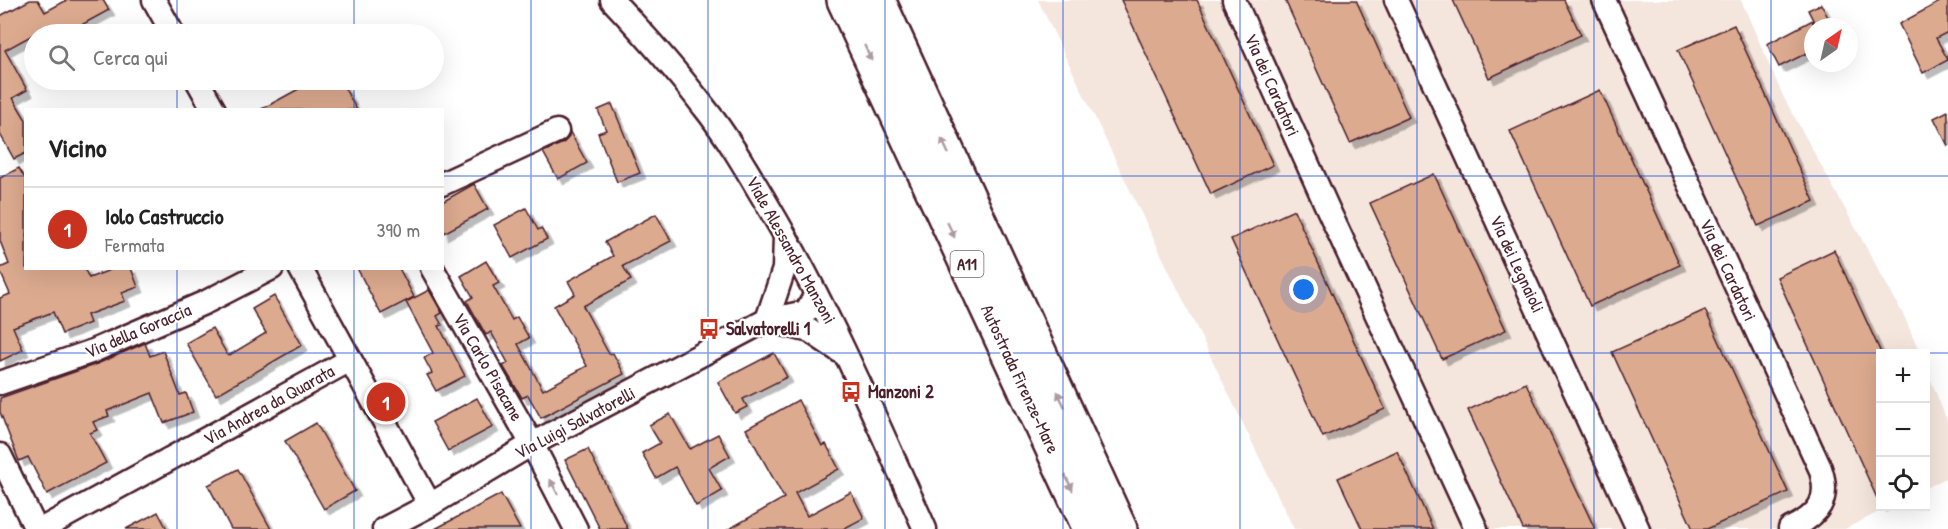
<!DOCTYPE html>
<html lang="it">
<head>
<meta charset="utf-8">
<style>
  :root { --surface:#fff; --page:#f2f2f2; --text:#222; --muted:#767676; --line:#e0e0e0; --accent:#c8321e }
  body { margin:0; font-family:"Patrick Hand",sans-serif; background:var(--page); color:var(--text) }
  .controls { position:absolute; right:18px; bottom:18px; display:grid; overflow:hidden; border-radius:0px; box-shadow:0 6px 24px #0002 }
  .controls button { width:54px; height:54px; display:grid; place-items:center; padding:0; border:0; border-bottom:2px solid var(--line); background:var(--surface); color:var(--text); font:30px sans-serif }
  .compass { position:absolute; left:1804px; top:18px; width:54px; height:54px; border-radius:50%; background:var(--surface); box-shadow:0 6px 24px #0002; rotate:34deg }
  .you { position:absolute; left:1304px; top:290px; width:21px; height:21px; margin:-15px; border:4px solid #fff; border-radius:50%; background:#1a73e8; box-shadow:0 0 0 9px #1a73e833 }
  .badge { display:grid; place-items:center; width:39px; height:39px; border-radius:50%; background:var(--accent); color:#fff; font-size:20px; font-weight:700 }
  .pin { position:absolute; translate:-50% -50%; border:3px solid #fff; box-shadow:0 2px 6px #0006 }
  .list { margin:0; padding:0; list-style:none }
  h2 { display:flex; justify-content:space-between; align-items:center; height:78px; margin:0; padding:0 24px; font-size:26px }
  h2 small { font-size:20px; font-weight:400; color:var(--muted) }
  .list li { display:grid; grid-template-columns:39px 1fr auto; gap:18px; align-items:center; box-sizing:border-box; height:84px; padding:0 24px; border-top:2px solid var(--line) }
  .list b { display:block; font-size:22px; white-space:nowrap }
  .list p { margin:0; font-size:20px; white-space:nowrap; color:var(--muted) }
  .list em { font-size:20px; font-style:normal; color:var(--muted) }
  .icon { flex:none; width:33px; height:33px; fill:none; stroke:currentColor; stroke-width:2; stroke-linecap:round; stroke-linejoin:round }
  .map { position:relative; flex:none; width:1948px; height:529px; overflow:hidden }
  .search { position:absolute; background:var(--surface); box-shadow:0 6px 24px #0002; left:24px; top:24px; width:420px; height:66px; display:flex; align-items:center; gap:15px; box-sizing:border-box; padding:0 21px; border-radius:33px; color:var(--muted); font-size:22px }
  .panel { position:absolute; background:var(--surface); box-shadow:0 6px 24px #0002; left:24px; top:108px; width:420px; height:162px; border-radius:0px }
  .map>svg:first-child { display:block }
  .built { fill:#f4e6dd }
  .building { fill:#dcaa8f; stroke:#4a1f2b; stroke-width:1.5; filter:url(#shadow) }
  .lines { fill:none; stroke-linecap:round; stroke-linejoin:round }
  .minor-casing { stroke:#4a1f2b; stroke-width:27 }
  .highway-casing { stroke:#4a1f2b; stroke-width:38 }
  .minor { stroke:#fff; stroke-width:22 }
  .highway { stroke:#fff; stroke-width:33 }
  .oneway { fill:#ae9aa0 }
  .grid { fill:none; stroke:#1d4ed8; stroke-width:1.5; stroke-opacity:0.55 }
  .labels { text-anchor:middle; stroke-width:4.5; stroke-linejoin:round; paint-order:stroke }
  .shield { fill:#fff; stroke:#80626b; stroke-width:1.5 }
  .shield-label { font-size:16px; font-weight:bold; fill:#4a1f2b }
  .street-label { font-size:18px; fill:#4a1f2b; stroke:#fff }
  .poi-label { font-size:18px; font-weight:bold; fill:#4a1f2b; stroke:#fff; text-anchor:start }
</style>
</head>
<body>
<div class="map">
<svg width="1948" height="529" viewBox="0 0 1948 529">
  <defs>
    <filter id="shadow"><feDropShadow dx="5.5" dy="5.5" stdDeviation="0" flood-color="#0004"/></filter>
  </defs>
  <rect width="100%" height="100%" fill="#fff"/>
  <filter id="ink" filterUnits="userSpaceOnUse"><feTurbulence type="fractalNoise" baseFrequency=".0167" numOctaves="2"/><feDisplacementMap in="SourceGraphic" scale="12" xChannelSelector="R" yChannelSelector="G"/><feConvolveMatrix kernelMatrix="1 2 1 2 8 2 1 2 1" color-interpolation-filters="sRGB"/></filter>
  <g filter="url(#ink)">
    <g class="built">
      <polygon points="1038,0 1741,0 1783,96 1905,318 1920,353 1880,354 1880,506 1889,507 1845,529 1294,529"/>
      <polygon points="1926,368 1948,423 1948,477 1926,488"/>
    </g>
    <g class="building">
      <polygon points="30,0 38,0 45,12 67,0 103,0 109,10 65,34 54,34 49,26 5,50 27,90 13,98 26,120 26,153 14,159 0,134 0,16"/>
      <polygon points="1121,0 1197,0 1273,165 1211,194"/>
      <polygon points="1285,0 1356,0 1409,117 1350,143"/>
      <polygon points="1453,0 1564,0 1581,35 1489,78"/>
      <polygon points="1943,0 1948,0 1948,32 1936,38 1948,60 1923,73 1899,24"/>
      <polygon points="1821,4 1833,27 1816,27 1813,20 1813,50 1779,67 1767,44 1813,20 1808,10"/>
      <polygon points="1734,25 1814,201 1758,226 1678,50"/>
      <polygon points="315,80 340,80 357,110 260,110"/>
      <polygon points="1600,90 1680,265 1590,306 1510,131"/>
      <polygon points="612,104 640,173 617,182 598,133 606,130 598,110"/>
      <polygon points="1948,111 1948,146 1934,118"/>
      <polygon points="570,132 587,163 558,179 543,152 563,143 568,138"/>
      <polygon points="19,168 26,180 26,268 84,268 89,278 115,268 131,268 138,287 122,293 125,301 87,315 90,323 62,334 53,312 13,327 23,350 0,361 0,298 10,294 0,271 0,268 9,264 0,241 0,178"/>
      <polygon points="1434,174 1506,330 1442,359 1370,203"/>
      <polygon points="474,184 488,209 442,234 442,202"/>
      <polygon points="526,208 538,230 541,228 547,239 512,258 494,225"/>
      <polygon points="1294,210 1385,409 1323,437 1231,239"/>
      <polygon points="656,214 671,241 623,266 631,280 583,306 609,354 613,353 624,374 541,418 528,395 522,398 503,366 508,363 491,332 486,335 467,301 473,297 461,276 486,261 499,283 493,286 512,320 517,317 529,338 518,344 543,390 587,366 554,306 575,294 568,281 613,256 605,242"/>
      <polygon points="1834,250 1881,353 1881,507 1777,277"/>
      <polygon points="357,268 399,268 414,297 381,314"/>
      <polygon points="429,290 442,313 437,316 442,325 439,326 465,376 436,391 427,375 432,373 424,358 433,353 406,302"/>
      <polygon points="274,296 302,345 216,395 186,343 212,328 228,356 266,333 252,309"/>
      <polygon points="1705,310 1788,492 1707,529 1693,529 1612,352"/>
      <polygon points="145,343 150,356 163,351 180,395 186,393 193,412 164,423 152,393 107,411 109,416 93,422 97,430 90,433 106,463 47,494 28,457 19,461 0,412 0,398 97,364"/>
      <polygon points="774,353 787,377 743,399 747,407 735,413 718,382"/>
      <polygon points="1526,383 1595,529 1523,529 1468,410"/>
      <polygon points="477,398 493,427 448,451 432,422"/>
      <polygon points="798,400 822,446 826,444 839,469 795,493 807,516 851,492 864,518 843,529 729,529 784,498 746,429"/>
      <polygon points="670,414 690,449 718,434 730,456 709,468 722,491 696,506 675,467 656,478 642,453 660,443 649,425"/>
      <polygon points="316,423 355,491 324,509 285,441"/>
      <polygon points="588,449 628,529 600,529 565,460"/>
      <polygon points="1397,451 1433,529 1362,529 1338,478"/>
      <polygon points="238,469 271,529 231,529 208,485"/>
      <polygon points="501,494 520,529 435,529"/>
      <polygon points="158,512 167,529 126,529"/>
    </g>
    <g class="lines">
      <defs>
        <g id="minor">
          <polyline points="154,0 173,34"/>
          <path d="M 612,0 C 644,34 675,69 704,107 C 728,137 748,172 768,206 C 829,309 876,420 925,529"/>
          <polyline points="1234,0 1327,207 1476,529"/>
          <polyline points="1396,0 1638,529"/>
          <path d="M 1604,0 L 1820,468 C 1831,500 1819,515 1790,529"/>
          <polyline points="197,80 214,110"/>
          <polyline points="442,184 557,131"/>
          <polyline points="300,268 430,505"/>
          <polyline points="432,268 532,444 576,529"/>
          <polyline points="767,320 784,269 785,236"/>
          <polyline points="775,322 810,331 844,354"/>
          <polyline points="0,383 93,351 206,302 272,268"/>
          <polyline points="0,455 36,529"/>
          <polyline points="42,529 350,360"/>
          <polyline points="384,529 430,505 532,444 767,320 806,312 816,294"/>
        </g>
        <g id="highway">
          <polyline points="844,0 1090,529"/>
          <polyline points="878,0 1120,529"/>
        </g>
      </defs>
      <use href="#minor" class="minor-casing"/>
      <use href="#highway" class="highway-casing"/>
      <use href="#minor" class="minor"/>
      <use href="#highway" class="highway"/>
    </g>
    <defs><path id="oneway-solid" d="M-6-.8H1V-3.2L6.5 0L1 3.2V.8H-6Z" transform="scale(1.5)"/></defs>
    <g class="oneway">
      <use href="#oneway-solid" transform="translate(868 53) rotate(65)"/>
      <use href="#oneway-solid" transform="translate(945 146) rotate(-115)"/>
      <use href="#oneway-solid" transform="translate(951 230) rotate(65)"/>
      <use href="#oneway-solid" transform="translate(1061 399) rotate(-115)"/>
      <use href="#oneway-solid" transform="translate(1069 483) rotate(65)"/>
      <use href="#oneway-solid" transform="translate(554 487) rotate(-117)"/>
    </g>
  </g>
  <path class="grid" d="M 177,0 L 177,34M 354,0 L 354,34M 531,0 L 531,529M 708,0 L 708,529M 885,0 L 885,529M 1063,0 L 1063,529M 1240,0 L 1240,529M 1417,0 L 1417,529M 1594,0 L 1594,529M 1771,0 L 1771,529M 177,80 L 177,110M 354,80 L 354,110M 0,176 L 26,176M 442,176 L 1948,176M 177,268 L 177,529M 354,268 L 354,529M 0,353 L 1948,353"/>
  <defs>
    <symbol id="bus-bare" viewBox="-9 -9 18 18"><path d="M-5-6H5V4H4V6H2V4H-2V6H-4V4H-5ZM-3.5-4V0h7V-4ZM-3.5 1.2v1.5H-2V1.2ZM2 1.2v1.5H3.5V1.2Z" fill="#c8321e" stroke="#fff" stroke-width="2.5" paint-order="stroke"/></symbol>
  </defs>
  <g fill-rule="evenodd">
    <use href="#bus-bare" x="694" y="314" width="30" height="30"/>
    <use href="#bus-bare" x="836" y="377" width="30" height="30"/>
  </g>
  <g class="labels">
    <rect class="shield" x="950.5" y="251" width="33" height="26" rx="4.5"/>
    <g class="shield-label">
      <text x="967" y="270">A11</text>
    </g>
    <g class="street-label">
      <text transform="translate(1272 85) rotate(66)" y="6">Via dei Cardatori</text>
      <text transform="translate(791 250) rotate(61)" y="6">Viale Alessandro Manzoni</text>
      <text transform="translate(1517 264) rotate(65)" y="6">Via dei Legnaioli</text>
      <text transform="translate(1728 270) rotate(65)" y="6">Via dei Cardatori</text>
      <text transform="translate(138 331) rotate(-23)" y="6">Via della Goraccia</text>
      <text transform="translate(488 367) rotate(60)" y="6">Via Carlo Pisacane</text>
      <text transform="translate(1020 379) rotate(65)" y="6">Autostrada Firenze-Mare</text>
      <text transform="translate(269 405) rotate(-29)" y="6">Via Andrea da Quarata</text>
      <text transform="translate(575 423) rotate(-28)" y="6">Via Luigi Salvatorelli</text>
    </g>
    <g class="poi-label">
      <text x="726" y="335">Salvatorelli 1</text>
      <text x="868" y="398">Manzoni 2</text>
    </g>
  </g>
</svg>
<div class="controls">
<button>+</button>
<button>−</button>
<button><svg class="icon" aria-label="locate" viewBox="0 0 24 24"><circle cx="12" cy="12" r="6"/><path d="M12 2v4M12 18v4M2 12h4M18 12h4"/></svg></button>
</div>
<svg class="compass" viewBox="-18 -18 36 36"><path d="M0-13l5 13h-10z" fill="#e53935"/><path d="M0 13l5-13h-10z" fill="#767676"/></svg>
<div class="you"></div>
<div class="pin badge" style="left:386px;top:402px">1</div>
<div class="search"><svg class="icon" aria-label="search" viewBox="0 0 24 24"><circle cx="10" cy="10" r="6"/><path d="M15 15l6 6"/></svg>Cerca qui</div>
<section class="panel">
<h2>Vicino<small></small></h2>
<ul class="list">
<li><span class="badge">1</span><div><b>Iolo Castruccio</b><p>Fermata</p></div><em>390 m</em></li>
</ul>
</section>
</div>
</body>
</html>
